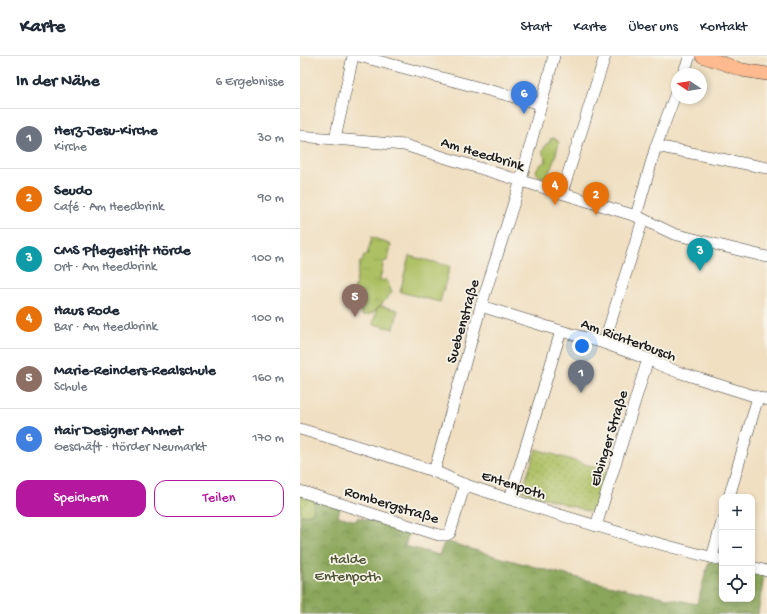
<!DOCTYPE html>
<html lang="de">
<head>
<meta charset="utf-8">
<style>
  :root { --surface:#fff; --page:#f2f2f3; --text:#1f2937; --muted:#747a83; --line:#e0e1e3; --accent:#b5179e }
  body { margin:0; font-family:"Gochi Hand",sans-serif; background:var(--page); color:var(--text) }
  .controls { position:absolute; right:12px; bottom:12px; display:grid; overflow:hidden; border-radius:8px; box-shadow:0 2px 6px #0003 }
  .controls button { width:36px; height:36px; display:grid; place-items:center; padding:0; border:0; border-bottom:1px solid var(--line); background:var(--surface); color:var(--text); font:20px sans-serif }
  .compass { position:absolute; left:371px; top:12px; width:36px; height:36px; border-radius:50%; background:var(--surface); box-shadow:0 2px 6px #0003; rotate:282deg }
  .you { position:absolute; left:282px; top:290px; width:14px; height:14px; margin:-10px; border:3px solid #fff; border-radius:50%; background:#1a73e8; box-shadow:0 0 0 6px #1a73e833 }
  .badge { display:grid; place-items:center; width:26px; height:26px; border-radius:50%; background:var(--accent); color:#fff; font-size:13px; font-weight:700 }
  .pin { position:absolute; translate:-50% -33px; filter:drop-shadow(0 1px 2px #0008) }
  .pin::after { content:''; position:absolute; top:21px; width:14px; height:12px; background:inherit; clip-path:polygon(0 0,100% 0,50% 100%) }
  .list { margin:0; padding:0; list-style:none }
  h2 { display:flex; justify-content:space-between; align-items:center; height:52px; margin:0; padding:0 16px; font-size:17px }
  h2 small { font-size:13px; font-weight:400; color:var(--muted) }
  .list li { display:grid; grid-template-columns:26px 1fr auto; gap:12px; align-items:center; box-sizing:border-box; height:60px; padding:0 16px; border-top:1px solid var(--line) }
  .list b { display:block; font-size:15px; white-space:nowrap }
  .list p { margin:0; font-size:13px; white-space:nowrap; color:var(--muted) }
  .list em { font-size:13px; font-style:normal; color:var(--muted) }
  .actions { display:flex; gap:8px; padding:12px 16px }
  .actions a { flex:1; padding:9px 0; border:1px solid var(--accent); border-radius:12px; text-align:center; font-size:14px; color:var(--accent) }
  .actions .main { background:var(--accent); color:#fff }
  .icon { flex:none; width:22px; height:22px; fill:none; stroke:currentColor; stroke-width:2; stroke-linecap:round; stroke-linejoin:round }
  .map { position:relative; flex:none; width:467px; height:558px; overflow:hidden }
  header { display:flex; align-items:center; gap:24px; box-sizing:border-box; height:56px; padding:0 20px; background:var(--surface); border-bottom:1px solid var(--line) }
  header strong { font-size:19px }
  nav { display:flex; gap:22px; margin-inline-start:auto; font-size:14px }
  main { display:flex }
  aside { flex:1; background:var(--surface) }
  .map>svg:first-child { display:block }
  .grass { fill:url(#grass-dots); stroke:#646e40 }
  .forest { fill:url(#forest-crowns); stroke:#53613b }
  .park { fill:url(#park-tufts); stroke:#646e40 }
  .pitch { fill:#adc064; stroke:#646e40 }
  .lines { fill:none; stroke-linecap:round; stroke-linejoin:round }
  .minor-casing { stroke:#3c3935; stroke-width:12 }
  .major-casing { stroke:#3c3935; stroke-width:14 }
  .minor { stroke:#fff; stroke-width:11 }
  .major { stroke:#fcba8e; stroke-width:13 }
  .labels { text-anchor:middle; stroke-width:3.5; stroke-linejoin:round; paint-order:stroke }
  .street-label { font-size:15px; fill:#1c1c1c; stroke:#f7f3e8 }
  .park-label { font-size:15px; fill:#4f5535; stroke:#f7f3e8 }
</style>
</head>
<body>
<header>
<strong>Karte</strong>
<nav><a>Start</a><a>Karte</a><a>Über uns</a><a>Kontakt</a></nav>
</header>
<main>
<aside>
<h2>In der Nähe<small>6 Ergebnisse</small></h2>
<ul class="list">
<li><span class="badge" style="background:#6b7280">1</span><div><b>Herz-Jesu-Kirche</b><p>Kirche</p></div><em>30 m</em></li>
<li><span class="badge" style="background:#e8710a">2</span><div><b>Seudo</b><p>Café · Am Heedbrink</p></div><em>90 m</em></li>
<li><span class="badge" style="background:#0f9aa8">3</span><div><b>CMS Pflegestift Hörde</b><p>Ort · Am Heedbrink</p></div><em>100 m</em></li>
<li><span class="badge" style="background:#e8710a">4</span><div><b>Haus Rode</b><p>Bar · Am Heedbrink</p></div><em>100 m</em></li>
<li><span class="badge" style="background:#8d6e63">5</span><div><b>Marie-Reinders-Realschule</b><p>Schule</p></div><em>160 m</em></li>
<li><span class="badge" style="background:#3f7fe0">6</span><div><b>Hair Designer Ahmet</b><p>Geschäft · Hörder Neumarkt</p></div><em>170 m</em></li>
</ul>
<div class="actions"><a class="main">Speichern</a><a>Teilen</a></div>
</aside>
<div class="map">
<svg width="467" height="558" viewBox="0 0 467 558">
  <defs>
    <pattern id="grass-dots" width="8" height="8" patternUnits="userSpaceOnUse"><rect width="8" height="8" fill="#adc064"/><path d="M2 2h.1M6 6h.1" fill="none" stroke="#94a456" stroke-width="1.8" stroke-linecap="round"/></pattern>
    <pattern id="forest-crowns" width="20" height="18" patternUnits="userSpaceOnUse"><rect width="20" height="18" fill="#8aa65a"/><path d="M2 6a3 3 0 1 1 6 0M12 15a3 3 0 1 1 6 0" fill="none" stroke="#70864a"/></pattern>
    <pattern id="park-tufts" width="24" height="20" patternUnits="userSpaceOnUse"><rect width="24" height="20" fill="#adc064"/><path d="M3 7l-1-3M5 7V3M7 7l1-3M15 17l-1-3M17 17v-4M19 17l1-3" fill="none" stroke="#94a456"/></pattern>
  </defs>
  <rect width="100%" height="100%" fill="#f7f3e8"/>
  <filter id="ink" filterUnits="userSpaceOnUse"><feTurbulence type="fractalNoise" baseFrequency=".025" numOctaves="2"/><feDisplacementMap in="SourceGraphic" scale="8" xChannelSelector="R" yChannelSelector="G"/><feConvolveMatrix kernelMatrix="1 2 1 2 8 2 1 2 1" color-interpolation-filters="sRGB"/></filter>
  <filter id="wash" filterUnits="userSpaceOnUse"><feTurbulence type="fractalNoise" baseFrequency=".012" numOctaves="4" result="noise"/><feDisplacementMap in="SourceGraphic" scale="16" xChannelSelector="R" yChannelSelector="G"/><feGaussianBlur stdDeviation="0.9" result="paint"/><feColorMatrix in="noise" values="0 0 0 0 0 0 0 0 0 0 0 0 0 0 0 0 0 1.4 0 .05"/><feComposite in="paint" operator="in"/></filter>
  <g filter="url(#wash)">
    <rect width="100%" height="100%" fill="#f0dfc1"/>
    <g class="grass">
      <polygon points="236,393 307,415 294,457 222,435"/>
      <polygon points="0,439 14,444 13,457 0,460"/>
      <polygon points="0,482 3,558 0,558"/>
    </g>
    <path class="forest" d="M 14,444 L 40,452 L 38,460 L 56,465 L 58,461 L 109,476 L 105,490 L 139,499 L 145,485 C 227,511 312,531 397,548 L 409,505 L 422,508 L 422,543 L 452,543 L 452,516 L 464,519 L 458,558 L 3,558 L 0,460 L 13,457 Z"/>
    <g class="park">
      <path d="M 254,82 L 259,86 C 258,92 251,117 246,120 C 244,122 243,121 240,121 L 236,116 L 237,112 L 246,104 L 242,95 L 244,93 L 244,92 L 246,88 L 250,86 L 250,83 Z"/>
      <path d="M 72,181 L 91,189 L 88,204 L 82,207 L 83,210 L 80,223 L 83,225 L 86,223 L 92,236 C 84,245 75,261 62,259 C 59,252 59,245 60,237 L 54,235 L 60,206 L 62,206 L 64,199 L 67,199 Z"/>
    </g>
    <g class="pitch">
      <polygon points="109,200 150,210 140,246 100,236"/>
      <polygon points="80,250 98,254 94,273 73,268 77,253"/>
    </g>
  </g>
  <g filter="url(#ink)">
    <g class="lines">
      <defs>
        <g id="minor">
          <polyline points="59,0 241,48"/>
          <polyline points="383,18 390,0"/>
          <polyline points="0,80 104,89 336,160 374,178 467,201"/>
          <polyline points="35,83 53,0"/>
          <polyline points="356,90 467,112"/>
          <polyline points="262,137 305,0"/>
          <polyline points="336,160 356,90 377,34"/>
          <polyline points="181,250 261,275 304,287 348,303 360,309 378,316 467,344"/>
          <polyline points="304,287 343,163"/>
          <path d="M 0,373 C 45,386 89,400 133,415 C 144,419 155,425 166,429 C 251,457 336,483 422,504"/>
          <polyline points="134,416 181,250 221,124 254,0"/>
          <polyline points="0,435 139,479 146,479 150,477 165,428"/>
          <polyline points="429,441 458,341"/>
          <polyline points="210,442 261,275"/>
          <polyline points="296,470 348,303"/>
          <polyline points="412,501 422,466"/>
          <polyline points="452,511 467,515"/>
        </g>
        <polyline id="major" points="402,0 442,14 467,18"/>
      </defs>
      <use href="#minor" class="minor-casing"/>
      <use href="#major" class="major-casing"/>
      <use href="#minor" class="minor"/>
      <use href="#major" class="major"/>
    </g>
  </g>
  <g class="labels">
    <g class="street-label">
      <text transform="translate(183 97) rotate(17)" y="5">Am Heedbrink</text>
      <text transform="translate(162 265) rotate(-74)" y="5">Suebenstraße</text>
      <text transform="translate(329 283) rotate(20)" y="5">Am Richterbusch</text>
      <text transform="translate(308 382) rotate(-73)" y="5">Elbinger Straße</text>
      <text transform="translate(214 428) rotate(18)" y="5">Entenpoth</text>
      <text transform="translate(92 448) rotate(17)" y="5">Rombergstraße</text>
    </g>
    <g class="park-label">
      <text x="48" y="507">Halde<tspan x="48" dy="17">Entenpoth</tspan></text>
    </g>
  </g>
</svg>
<div class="controls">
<button>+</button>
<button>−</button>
<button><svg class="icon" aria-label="locate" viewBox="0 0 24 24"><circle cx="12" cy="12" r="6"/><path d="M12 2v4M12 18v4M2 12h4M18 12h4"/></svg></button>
</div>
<svg class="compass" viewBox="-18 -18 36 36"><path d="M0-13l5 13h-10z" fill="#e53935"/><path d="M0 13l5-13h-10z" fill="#747a83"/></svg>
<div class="you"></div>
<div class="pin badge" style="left:281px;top:337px;background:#6b7280">1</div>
<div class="pin badge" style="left:296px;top:159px;background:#e8710a">2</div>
<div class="pin badge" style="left:400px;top:215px;background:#0f9aa8">3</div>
<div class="pin badge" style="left:255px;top:149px;background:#e8710a">4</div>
<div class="pin badge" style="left:55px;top:261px;background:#8d6e63">5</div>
<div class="pin badge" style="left:224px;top:58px;background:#3f7fe0">6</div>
</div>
</main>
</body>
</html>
